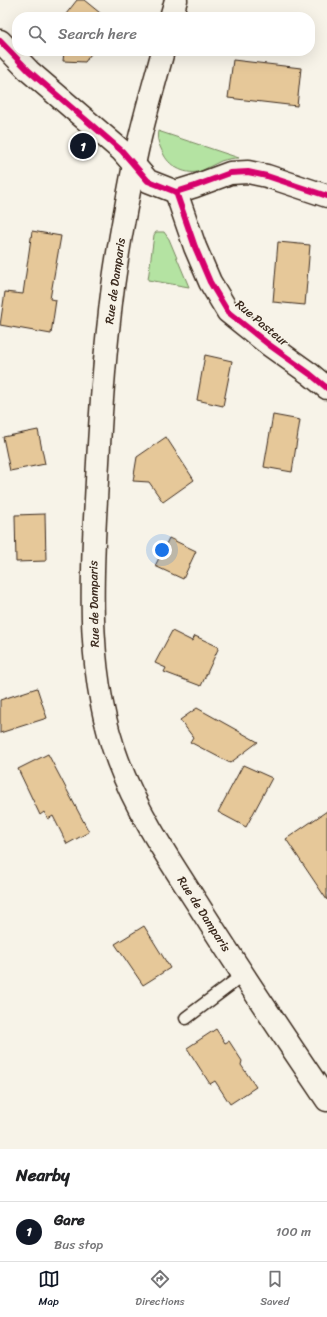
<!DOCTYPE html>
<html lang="en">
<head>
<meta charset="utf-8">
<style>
  :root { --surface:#fff; --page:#f2f2f2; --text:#202124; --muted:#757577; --line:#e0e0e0; --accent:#111827 }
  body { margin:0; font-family:Sriracha,sans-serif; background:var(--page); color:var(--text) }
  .you { position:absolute; left:162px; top:550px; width:14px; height:14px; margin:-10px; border:3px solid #fff; border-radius:50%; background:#1a73e8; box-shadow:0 0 0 6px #1a73e833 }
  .badge { display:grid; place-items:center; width:26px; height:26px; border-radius:50%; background:var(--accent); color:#fff; font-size:13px; font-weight:700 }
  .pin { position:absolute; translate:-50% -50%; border:2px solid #fff; box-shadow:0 1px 4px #0006 }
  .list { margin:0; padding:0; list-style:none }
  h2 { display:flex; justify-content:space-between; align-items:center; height:52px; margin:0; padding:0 16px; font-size:17px }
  h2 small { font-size:13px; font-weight:400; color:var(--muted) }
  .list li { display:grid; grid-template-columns:26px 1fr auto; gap:12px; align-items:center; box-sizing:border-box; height:60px; padding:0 16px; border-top:1px solid var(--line) }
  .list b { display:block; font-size:15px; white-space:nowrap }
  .list p { margin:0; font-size:13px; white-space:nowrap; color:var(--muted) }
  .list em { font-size:13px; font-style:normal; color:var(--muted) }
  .icon { flex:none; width:22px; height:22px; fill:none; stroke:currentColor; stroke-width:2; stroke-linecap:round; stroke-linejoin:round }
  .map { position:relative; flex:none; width:327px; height:1149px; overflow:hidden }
  .search { position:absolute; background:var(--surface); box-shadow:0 4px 16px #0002; left:12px; right:12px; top:12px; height:44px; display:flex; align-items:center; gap:10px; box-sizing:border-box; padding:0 14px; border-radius:16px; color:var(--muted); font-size:15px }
  .sheet { height:112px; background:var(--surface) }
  nav { display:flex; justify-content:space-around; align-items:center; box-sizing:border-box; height:56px; border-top:1px solid var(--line); background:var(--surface); font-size:11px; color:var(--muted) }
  nav a { display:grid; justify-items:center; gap:2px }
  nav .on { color:var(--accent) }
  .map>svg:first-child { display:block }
  .green { fill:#b4e3a2; stroke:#788660 }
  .building { fill:#e6c899; stroke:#3b2a1e }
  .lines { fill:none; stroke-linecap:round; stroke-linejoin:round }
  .service-casing { stroke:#3b2a1e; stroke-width:15 }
  .minor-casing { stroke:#3b2a1e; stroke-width:25 }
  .secondary-casing { stroke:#3b2a1e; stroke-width:25 }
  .service { stroke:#f7f3e8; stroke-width:12 }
  .minor { stroke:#f7f3e8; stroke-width:22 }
  .secondary { stroke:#f7f3e8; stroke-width:22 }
  .cycleway-casing { stroke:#f7f3e8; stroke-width:8 }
  .cycleway { stroke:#d6006c; stroke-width:6 }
  .labels { text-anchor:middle; stroke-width:3; stroke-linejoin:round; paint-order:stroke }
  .street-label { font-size:12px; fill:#3b2a1e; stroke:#f7f3e8 }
</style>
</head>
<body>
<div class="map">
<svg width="327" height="1149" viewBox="0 0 327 1149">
  <rect width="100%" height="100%" fill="#f7f3e8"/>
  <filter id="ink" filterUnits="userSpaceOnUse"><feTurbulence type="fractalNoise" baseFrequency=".025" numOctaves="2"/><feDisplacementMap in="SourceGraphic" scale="8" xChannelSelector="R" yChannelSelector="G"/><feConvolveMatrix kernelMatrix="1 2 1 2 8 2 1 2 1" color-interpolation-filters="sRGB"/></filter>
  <g filter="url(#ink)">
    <g class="green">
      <path d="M 158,131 L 239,158 C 233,158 227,159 221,161 C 214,164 208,168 201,171 C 187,176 170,167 164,155 C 160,147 156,139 158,131 Z"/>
      <polygon points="156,232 164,232 169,239 189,287 148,280 154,235"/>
    </g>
    <g class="building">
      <polygon points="77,0 84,0 105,17 66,17 66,14"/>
      <polygon points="64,51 93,51 85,62 63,61"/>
      <polygon points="233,60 301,68 297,106 228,98"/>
      <polygon points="32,231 61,236 50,299 56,300 51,334 0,325 5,292 23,294"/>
      <polygon points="278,242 310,245 305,305 273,302"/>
      <polygon points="205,355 232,361 223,406 197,400"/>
      <polygon points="273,415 300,420 292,472 264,467"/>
      <polygon points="38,430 45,464 10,471 3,437"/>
      <polygon points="166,437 194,480 163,502 149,482 133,481 137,457"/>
      <polygon points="45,514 46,561 16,562 15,515"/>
      <polygon points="169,538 196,551 183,579 155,566"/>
      <polygon points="172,631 192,641 195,636 219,647 201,686 164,672 166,668 155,663"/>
      <polygon points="37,688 47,718 0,733 0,700"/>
      <polygon points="197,708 258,742 230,763 190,742 193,737 180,720"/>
      <polygon points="48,754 89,832 67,844 53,816 48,819 44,812 40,815 18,769"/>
      <polygon points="243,765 272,778 246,827 218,812"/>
      <polygon points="327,811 327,900 286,839"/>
      <polygon points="144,926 170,968 143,985 115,944"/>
      <polygon points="216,1029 225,1043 229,1041 242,1061 241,1065 256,1087 230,1104 215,1081 210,1084 187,1048"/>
    </g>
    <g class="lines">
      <defs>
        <polyline id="service" points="186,1018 243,975"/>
        <g id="minor">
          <polyline points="0,41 29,71 122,151 148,181 176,192 195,186 230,173 248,172 267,176 327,196"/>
          <polyline points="176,192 195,247 210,282 228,312 268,344 310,374 327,388"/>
        </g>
        <g id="secondary">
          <polyline points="171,17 176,0"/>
          <path d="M 163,51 C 153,89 141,127 134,165 C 124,217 114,269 109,321 C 102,380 99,440 96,500 C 91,586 87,680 118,761 C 137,812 168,858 197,903 C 239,970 283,1035 327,1100"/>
        </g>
      </defs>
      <use href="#service" class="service-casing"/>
      <use href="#minor" class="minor-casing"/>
      <use href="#secondary" class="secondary-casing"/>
      <use href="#service" class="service"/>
      <use href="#minor" class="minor"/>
      <use href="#secondary" class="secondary"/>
      <defs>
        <g id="cycleway">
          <polyline points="0,41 29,71 122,151 148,181 176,192 195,186 230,173 248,172 267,176 327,196"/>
          <polyline points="176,192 195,247 210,282 228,312 268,344 310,374 327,388"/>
        </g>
      </defs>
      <use href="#cycleway" class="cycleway-casing"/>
      <use href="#cycleway" class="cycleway"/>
    </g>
  </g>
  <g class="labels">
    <g class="street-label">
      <text transform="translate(115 281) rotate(-82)" y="4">Rue de Damparis</text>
      <text transform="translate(262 323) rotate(40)" y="4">Rue Pasteur</text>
      <text transform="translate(94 604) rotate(-91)" y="4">Rue de Damparis</text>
      <text transform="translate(204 914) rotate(57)" y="4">Rue de Damparis</text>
    </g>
  </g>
</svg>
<div class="you"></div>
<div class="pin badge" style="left:83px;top:146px">1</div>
<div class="search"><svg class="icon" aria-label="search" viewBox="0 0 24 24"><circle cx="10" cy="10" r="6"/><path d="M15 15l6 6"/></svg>Search here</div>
</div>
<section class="sheet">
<h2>Nearby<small></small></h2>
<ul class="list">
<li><span class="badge">1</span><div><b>Gare</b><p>Bus stop</p></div><em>100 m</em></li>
</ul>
</section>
<nav>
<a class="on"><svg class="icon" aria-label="map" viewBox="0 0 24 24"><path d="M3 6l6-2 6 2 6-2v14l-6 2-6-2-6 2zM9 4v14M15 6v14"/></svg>Map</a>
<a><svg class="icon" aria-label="directions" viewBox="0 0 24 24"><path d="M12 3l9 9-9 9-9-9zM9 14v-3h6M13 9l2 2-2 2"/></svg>Directions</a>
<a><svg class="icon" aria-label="saved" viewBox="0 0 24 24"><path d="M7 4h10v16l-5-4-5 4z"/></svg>Saved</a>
</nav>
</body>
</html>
